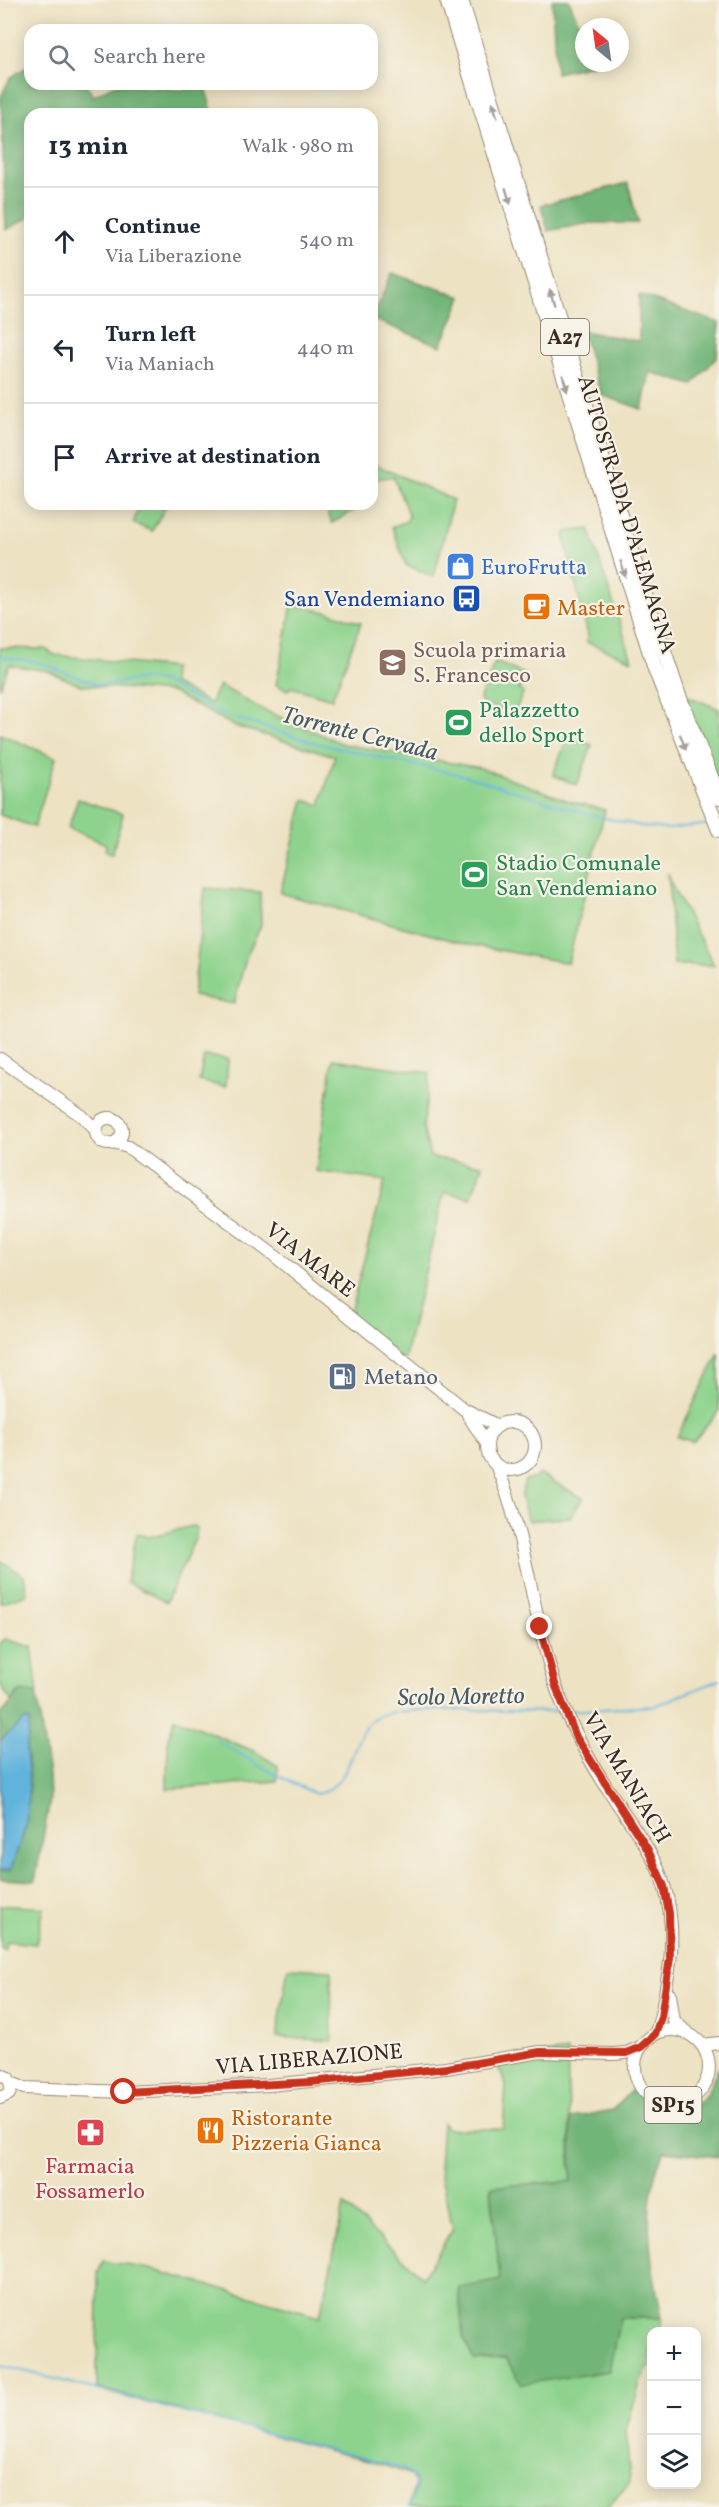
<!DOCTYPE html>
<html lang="en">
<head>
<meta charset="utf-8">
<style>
  :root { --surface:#fff; --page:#f6f6f7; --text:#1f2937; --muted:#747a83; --line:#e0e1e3 }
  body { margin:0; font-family:Vollkorn,serif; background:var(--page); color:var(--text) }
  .controls { position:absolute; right:18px; bottom:18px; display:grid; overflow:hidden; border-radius:12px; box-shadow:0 3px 15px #0003 }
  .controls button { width:54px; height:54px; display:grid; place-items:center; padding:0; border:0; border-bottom:2px solid var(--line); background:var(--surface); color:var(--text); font:30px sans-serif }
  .compass { position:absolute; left:575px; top:18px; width:54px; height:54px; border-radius:50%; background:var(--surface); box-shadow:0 3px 15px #0003; rotate:331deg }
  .stop { position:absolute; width:18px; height:18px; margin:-14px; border:4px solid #c8321e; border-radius:50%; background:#fff }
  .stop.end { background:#c8321e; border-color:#fff; box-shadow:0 2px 6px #0008 }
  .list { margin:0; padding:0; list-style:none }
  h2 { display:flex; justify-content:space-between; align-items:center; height:78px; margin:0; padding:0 24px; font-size:26px }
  h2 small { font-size:20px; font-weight:400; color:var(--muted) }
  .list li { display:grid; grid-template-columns:39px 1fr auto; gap:18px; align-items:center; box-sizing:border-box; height:108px; padding:0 24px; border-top:2px solid var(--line) }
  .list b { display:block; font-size:22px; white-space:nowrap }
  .list p { margin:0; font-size:20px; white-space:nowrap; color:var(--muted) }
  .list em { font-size:20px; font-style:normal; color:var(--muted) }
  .icon { flex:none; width:33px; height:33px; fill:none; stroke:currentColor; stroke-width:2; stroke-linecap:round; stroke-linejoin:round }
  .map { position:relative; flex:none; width:719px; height:2507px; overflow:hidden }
  .search { position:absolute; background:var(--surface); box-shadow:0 3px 15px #0003; left:24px; top:24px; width:354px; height:66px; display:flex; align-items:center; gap:15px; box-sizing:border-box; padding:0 21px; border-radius:18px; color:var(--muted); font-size:22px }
  .panel { position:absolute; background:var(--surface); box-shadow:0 3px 15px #0003; left:24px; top:108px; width:354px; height:402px; border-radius:18px }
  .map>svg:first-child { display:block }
  .green { fill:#8ed38d; stroke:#647e56; stroke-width:1.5 }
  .forest { fill:#72b578; stroke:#56704b; stroke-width:1.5 }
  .water { fill:#60b3dc; stroke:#4e6e7d; stroke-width:1.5 }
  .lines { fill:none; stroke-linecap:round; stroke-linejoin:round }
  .stream { stroke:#60b3dc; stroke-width:2 }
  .major-casing { stroke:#948670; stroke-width:14 }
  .highway-casing { stroke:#948670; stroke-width:16 }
  .major { stroke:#fff; stroke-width:12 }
  .highway { stroke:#fff; stroke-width:14 }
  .oneway { fill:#a79f9a }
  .route { stroke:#c8321e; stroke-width:8 }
  .labels { text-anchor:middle; stroke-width:4.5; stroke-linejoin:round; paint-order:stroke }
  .shield { fill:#f7f3e8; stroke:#73665b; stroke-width:1.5 }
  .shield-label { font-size:21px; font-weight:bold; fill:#3b2a1e }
  .street-label { font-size:22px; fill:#3b2a1e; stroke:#f7f3e8 }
  .shop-label { font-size:22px; fill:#366cbe; stroke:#f7f3e8; text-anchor:start }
  .transit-label { font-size:22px; fill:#164399; stroke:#f7f3e8; text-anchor:end }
  .food-label { font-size:22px; fill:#c56008; stroke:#f7f3e8; text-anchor:start }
  .education-label { font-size:22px; fill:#785e54; stroke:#f7f3e8; text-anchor:start }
  .leisure-label { font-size:22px; fill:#27864d; stroke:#f7f3e8; text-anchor:start }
  .service-label { font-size:22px; fill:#4e5e75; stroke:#f7f3e8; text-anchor:start }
  .health-label { font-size:22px; fill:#be3a42; stroke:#f7f3e8 }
  .water-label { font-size:24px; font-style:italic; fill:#485a60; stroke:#f7f3e8 }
</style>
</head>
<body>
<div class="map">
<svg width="719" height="2507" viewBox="0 0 719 2507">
  <rect width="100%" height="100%" fill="#f7f3e8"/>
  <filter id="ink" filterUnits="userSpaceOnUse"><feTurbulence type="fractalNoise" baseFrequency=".0167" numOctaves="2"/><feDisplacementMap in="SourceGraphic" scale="12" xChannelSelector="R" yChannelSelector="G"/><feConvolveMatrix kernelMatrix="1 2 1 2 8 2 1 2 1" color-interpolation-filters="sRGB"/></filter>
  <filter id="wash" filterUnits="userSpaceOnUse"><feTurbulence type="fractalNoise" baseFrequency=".008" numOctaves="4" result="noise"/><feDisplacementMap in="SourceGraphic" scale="24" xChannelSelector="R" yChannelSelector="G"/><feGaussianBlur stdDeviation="1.35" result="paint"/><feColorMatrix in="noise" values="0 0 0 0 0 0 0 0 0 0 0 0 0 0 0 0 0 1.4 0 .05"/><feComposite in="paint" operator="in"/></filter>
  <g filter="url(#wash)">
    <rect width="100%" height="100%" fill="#ede2c2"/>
    <g class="green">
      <polygon points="372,463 453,500 434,577 406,565 392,527 407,521 409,516 393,476 372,480"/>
      <polygon points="140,504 167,504 152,531 133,523"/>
      <polygon points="324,504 351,504 354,510 332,523"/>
      <polygon points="589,529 632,660 586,642 588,635 564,537 567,532"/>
      <polygon points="292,605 328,612 361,623 332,699 291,687 288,690 276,685"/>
      <polygon points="0,648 45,649 55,655 173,668 172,683 210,704 219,685 261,709 343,744 481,768 569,801 605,810 568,963 461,943 280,893 304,800 320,805 335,756 234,726 171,692 80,685 48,671 9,665 0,688"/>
      <polygon points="495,662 524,674 519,690 523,693 515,712 510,715 481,702 480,698"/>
      <polygon points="688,696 719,709 719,786 688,705"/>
      <polygon points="0,734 56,758 34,827 0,815"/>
      <polygon points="568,736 592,745 577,785 553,775"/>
      <polygon points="78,799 123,814 112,854 105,852 106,844 68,828"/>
      <polygon points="668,873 673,888 714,965 674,965"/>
      <polygon points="205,888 260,892 261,925 246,957 234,1004 193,996"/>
      <polygon points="204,1056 228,1059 226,1087 199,1081"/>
      <polygon points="333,1059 430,1073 423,1127 430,1157 483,1165 471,1198 444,1192 404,1361 349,1316 385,1181 316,1171"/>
      <polygon points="719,1353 719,1411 693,1442 677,1437"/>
      <polygon points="539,1474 583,1498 571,1517 528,1521 521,1498 525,1480 536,1478"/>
      <polygon points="192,1526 197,1528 195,1539 166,1602 126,1582 137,1534 149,1537"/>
      <polygon points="0,1560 24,1576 27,1594 0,1603"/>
      <polygon points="5,1639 32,1647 38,1693 18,1693 11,1701 0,1684 0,1643"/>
      <polygon points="175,1718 256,1752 278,1766 277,1781 167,1789 168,1738"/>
      <polygon points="0,1905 44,1908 36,1944 6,1941 5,1949 0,1949"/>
      <polygon points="288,1968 331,1970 332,2041 277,2037"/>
      <polygon points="567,2051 571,2181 491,2187 500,2280 459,2289 463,2337 474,2360 620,2318 662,2318 660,2331 652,2332 651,2362 641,2380 626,2430 630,2482 608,2507 409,2507 415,2484 411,2475 390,2467 97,2388 98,2273 103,2261 150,2269 320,2316 344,2205 423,2277 453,2229 439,2168 442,2122 449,2129 503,2129 506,2085 495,2060"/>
    </g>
    <g class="forest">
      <polygon points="552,0 569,0 584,36 584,63 596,64 556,73"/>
      <polygon points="30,65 30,84 86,84 93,96 117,84 182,90 194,84 204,84 213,114 30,114 30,217 6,230 1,97 10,78"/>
      <polygon points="628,183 638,223 590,223 548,231 541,205"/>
      <polygon points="392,273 462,297 441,346 372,319"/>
      <polygon points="639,295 719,323 717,357 692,385 650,372 642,409 601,395 582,331 639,341"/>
      <polygon points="21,1691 36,1693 49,1775 50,1800 35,1881 0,1879 0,1871 11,1869 26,1826 29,1780 26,1751 29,1730 17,1726 0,1741 0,1716"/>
      <path d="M 719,2068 L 719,2157 L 664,2151 C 639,2204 651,2263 662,2318 L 620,2318 L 609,2371 L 522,2384 L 506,2359 L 474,2360 L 463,2337 L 459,2288 L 500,2280 L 491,2187 L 571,2181 L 571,2118 L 612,2110 L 634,2088 C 649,2112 683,2119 704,2097 C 711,2089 712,2077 719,2068 Z"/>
    </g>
    <polygon class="water" points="24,1720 30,1721 26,1751 29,1780 26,1826 11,1869 0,1871 0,1741"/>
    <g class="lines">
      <g class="stream">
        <polyline points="0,657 37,662 99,685 146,679 162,681 221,714 320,744 466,776 592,815 646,827 667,829 712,824"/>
        <polyline points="569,1711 655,1706 719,1680"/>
        <path d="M 218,1741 L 272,1773 L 316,1794 C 357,1786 349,1732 376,1717 C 401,1703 522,1714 560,1711"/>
        <path d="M 0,2365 L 398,2467 C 421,2475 418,2488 409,2507"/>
      </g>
    </g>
  </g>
  <g filter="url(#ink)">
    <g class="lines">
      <defs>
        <g id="major">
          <polyline points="0,1059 82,1116 97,1131"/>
          <circle cx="109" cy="1131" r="13"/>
          <polyline points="113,1143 128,1147 275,1256 464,1409 498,1426"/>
          <polyline points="468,1415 487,1444"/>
          <circle cx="511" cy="1446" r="24"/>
          <path d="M 496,1465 C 526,1535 532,1612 555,1684 C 570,1728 592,1766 618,1804 C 633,1827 650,1849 660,1874 C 673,1906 674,1947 667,1981 C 664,1999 662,2018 655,2034"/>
          <polyline points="670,1995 674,2021 686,2032"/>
          <circle cx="672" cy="2067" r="37"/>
          <polyline points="703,2045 719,2043"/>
          <polyline points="0,2074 8,2078 12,2087 9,2094 0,2098"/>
          <polyline points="11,2083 24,2088 125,2092 269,2085 446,2068 540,2052 613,2054 626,2053 641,2047"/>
        </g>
        <g id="highway">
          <polyline points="447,0 655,669 719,830"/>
          <polyline points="461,0 639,577 679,696 719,797"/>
        </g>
      </defs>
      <use href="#major" class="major-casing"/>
      <use href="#highway" class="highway-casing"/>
      <use href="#major" class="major"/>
      <use href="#highway" class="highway"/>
    </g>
    <defs><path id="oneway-solid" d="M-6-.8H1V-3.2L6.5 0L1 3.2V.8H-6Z" transform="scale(1.5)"/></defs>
    <g class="oneway">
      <use href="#oneway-solid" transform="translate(495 110) rotate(-107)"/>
      <use href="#oneway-solid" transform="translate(508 196) rotate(73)"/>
      <use href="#oneway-solid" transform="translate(552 297) rotate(-107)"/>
      <use href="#oneway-solid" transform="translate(565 383) rotate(73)"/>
      <use href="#oneway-solid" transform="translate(623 569) rotate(73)"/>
      <use href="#oneway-solid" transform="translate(683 742) rotate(69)"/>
    </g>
  </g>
  <g class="lines" filter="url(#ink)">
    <polyline class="route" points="124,2092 311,2082 447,2068 540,2052 626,2053 641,2047 655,2034 661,2017 670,1958 669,1913 664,1886 648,1850 576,1737 555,1684 540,1627"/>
  </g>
  <defs>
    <symbol id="shop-square" viewBox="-11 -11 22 22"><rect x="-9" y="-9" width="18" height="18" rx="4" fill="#3f7fe0" stroke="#f7f3e8"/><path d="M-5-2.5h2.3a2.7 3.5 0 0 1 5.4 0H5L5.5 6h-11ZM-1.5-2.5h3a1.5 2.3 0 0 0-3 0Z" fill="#fff"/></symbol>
    <symbol id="bus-square" viewBox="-11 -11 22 22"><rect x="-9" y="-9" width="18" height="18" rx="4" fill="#1a4fb4" stroke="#f7f3e8"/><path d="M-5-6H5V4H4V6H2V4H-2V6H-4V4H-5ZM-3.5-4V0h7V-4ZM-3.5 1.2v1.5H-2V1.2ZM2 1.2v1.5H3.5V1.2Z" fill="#fff"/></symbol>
    <symbol id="cafe-square" viewBox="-11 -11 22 22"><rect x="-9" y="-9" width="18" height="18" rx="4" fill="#e8710a" stroke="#f7f3e8"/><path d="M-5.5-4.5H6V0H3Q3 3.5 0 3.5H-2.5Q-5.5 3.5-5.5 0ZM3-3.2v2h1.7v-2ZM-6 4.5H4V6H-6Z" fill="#fff"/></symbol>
    <symbol id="school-square" viewBox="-11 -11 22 22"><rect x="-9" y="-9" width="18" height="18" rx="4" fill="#8d6e63" stroke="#f7f3e8"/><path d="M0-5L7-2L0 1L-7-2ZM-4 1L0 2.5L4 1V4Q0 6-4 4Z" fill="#fff"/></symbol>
    <symbol id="stadium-square" viewBox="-11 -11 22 22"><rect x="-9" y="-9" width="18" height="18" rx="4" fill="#2e9e5b" stroke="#f7f3e8"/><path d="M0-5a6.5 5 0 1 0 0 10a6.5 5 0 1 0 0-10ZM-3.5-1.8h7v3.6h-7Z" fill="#fff"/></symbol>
    <symbol id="fuel-square" viewBox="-11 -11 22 22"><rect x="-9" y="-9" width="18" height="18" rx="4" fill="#5c6f8a" stroke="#f7f3e8"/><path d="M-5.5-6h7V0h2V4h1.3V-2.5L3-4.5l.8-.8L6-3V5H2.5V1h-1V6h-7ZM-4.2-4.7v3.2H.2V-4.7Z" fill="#fff"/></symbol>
    <symbol id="restaurant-square" viewBox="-11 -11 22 22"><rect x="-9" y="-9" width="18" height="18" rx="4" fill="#e8710a" stroke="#f7f3e8"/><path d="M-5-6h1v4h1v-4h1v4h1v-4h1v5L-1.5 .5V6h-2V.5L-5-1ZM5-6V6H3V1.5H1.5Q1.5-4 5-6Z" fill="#fff"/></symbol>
    <symbol id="pharmacy-square" viewBox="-11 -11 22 22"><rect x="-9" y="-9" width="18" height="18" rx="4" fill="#e0444e" stroke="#f7f3e8"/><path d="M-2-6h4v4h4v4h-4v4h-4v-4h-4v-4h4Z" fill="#fff"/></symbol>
  </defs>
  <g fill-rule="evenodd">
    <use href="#shop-square" x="444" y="550" width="33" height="33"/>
    <use href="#bus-square" x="450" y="582" width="33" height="33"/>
    <use href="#cafe-square" x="520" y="590" width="33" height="33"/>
    <use href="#school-square" x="376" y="646" width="33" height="33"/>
    <use href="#stadium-square" x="442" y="706" width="33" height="33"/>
    <use href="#stadium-square" x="458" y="858" width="33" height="33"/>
    <use href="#fuel-square" x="326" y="1360" width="33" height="33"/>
    <use href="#restaurant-square" x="194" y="2114" width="33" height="33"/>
    <use href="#pharmacy-square" x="74" y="2116" width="33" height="33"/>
  </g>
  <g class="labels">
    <g class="shield">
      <rect x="541" y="319" width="48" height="36" rx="4.5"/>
      <rect x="644.5" y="2087" width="57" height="36" rx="4.5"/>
    </g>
    <g class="shield-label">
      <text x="565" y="344">A27</text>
      <text x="673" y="2112">SP15</text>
    </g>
    <g class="street-label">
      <text transform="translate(628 514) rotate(73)" y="8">AUTOSTRADA D'ALEMAGNA</text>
      <text transform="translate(311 1259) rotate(38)" y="8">VIA MARE</text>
      <text transform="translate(628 1777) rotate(59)" y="8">VIA MANIACH</text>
      <text transform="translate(309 2058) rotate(-5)" y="8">VIA LIBERAZIONE</text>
    </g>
    <g class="shop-label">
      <text x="481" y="574">EuroFrutta</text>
    </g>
    <g class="transit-label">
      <text x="445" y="606">San Vendemiano</text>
    </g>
    <g class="food-label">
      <text x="557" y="615">Master</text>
      <text x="231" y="2125">Ristorante<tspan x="231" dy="25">Pizzeria Gianca</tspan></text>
    </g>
    <g class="education-label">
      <text x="413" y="657">Scuola primaria<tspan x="413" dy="25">S. Francesco</tspan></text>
    </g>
    <g class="leisure-label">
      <text x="479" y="717">Palazzetto<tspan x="479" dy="25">dello Sport</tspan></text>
      <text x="496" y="870">Stadio Comunale<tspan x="496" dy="25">San Vendemiano</tspan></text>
    </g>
    <g class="service-label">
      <text x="364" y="1384">Metano</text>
    </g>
    <g class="health-label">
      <text x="90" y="2173">Farmacia<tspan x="90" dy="25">Fossamerlo</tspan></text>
    </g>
    <g class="water-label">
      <text transform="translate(360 733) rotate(14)" y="8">Torrente Cervada</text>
      <text transform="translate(461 1696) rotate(-1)" y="8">Scolo Moretto</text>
    </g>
  </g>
</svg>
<div class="controls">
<button>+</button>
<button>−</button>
<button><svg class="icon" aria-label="layers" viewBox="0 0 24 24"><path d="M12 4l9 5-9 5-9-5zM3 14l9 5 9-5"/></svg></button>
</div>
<svg class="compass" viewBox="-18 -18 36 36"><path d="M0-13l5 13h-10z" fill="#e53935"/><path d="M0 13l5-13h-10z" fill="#747a83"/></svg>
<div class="stop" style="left:124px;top:2092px"></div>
<div class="stop end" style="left:540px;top:1627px"></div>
<div class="search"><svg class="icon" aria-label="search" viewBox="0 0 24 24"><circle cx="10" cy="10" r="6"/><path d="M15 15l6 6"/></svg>Search here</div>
<section class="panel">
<h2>13 min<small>Walk · 980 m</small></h2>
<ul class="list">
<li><svg class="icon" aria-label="ahead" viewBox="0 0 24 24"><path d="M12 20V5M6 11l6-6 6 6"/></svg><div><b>Continue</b><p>Via Liberazione</p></div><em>540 m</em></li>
<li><svg class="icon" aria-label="left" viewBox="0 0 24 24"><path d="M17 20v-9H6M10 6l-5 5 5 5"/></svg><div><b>Turn left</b><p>Via Maniach</p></div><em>440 m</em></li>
<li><svg class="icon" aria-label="arrive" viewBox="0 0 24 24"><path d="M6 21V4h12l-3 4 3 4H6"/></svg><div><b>Arrive at destination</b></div></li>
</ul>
</section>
</div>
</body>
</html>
